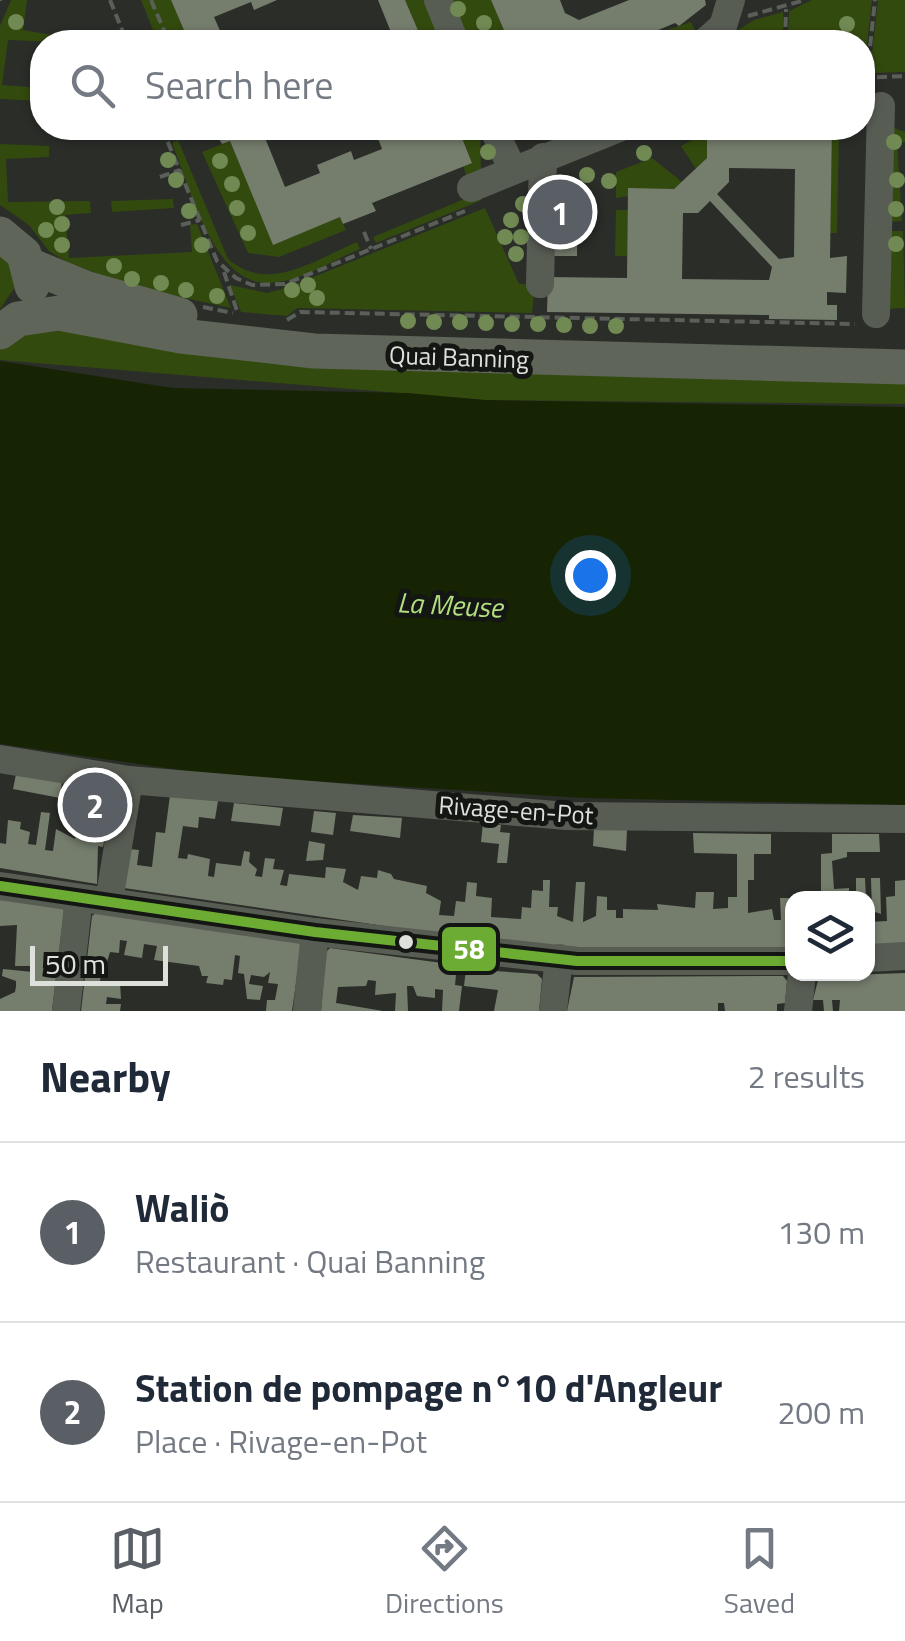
<!DOCTYPE html>
<html lang="en">
<head>
<meta charset="utf-8">
<style>
  :root { --surface:#fff; --page:#f2f2f3; --text:#1f2937; --muted:#747a83; --line:#e0e1e3; --accent:#595f65 }
  body { margin:0; font-family:"Titillium Web",sans-serif; background:var(--page); color:var(--text) }
  .controls { position:absolute; right:30px; bottom:30px; display:grid; overflow:hidden; border-radius:20px; box-shadow:0 2px 8px #0004 }
  .controls button { width:90px; height:90px; display:grid; place-items:center; padding:0; border:0; border-bottom:2px solid var(--line); background:var(--surface); color:var(--text); font:50px sans-serif }
  .scale { position:absolute; left:30px; bottom:25px; width:138px; box-sizing:border-box; padding-left:10px; border:5px solid #dde0db; border-top:0; font-size:28px; line-height:35px; white-space:nowrap; color:#dde0db; -webkit-text-stroke:8px #141613; paint-order:stroke }
  .you { position:absolute; left:590px; top:575px; width:35px; height:35px; margin:-25px; border:8px solid #fff; border-radius:50%; background:#1a73e8; box-shadow:0 0 0 15px #1a73e833 }
  .badge { display:grid; place-items:center; width:65px; height:65px; border-radius:50%; background:var(--accent); color:#fff; font-size:32px; font-weight:700 }
  .pin { position:absolute; translate:-50% -50%; border:5px solid #fff; box-shadow:0 2px 10px #0006 }
  .list { margin:0; padding:0; list-style:none }
  h2 { display:flex; justify-content:space-between; align-items:center; height:130px; margin:0; padding:0 40px; font-size:42px }
  h2 small { font-size:32px; font-weight:400; color:var(--muted) }
  .list li { display:grid; grid-template-columns:65px 1fr auto; gap:30px; align-items:center; box-sizing:border-box; height:180px; padding:0 40px; border-top:2px solid var(--line) }
  .list b { display:block; font-size:38px; white-space:nowrap }
  .list p { margin:0; font-size:32px; white-space:nowrap; color:var(--muted) }
  .list em { font-size:32px; font-style:normal; color:var(--muted) }
  .icon { flex:none; width:55px; height:55px; fill:none; stroke:currentColor; stroke-width:2; stroke-linecap:round; stroke-linejoin:round }
  .map { position:relative; flex:none; width:905px; height:1011px; overflow:hidden }
  .search { position:absolute; background:var(--surface); box-shadow:0 2px 8px #0004; left:30px; right:30px; top:30px; height:110px; display:flex; align-items:center; gap:25px; box-sizing:border-box; padding:0 35px; border-radius:40px; color:var(--muted); font-size:38px }
  .sheet { height:490px; background:var(--surface) }
  nav { display:flex; justify-content:space-around; align-items:center; box-sizing:border-box; height:140px; border-top:2px solid var(--line); background:var(--surface); font-size:28px; color:var(--muted) }
  nav a { display:grid; justify-items:center; gap:5px }
  nav .on { color:var(--accent) }
  .map>svg:first-child { display:block }
  .green { fill:#334a0e }
  .water { fill:#162404 }
  .building { fill:#757d6d; fill-rule:evenodd }
  .lines { fill:none; stroke-linecap:round; stroke-linejoin:round }
  .path { stroke:#5b5f59; stroke-width:4; stroke-dasharray:10 5; stroke-linecap:butt }
  .minor { stroke:#585d54; stroke-width:28 }
  .major { stroke:#5f6559; stroke-width:35 }
  .bus-1-casing { stroke:#141613; stroke-width:18 }
  .bus-1 { stroke:#6dac33; stroke-width:10 }
  .tree { fill:#718a54 }
  .bus-dot { fill:#dde0db; stroke:#141613; stroke-width:4 }
  .labels { text-anchor:middle; stroke-width:10; stroke-linejoin:round; paint-order:stroke }
  .street-label { font-size:25px; fill:#dde0db; stroke:#141613 }
  .water-label { font-size:28px; font-style:italic; fill:#b3de7f; stroke:#141613 }
  .line-badge { stroke:#141613; stroke-width:4 }
  .badge-label { font-size:28px; text-anchor:middle; font-weight:bold; fill:#fff }
</style>
</head>
<body>
<div class="map">
<svg width="905" height="1011" viewBox="0 0 905 1011">
  <rect width="100%" height="100%" fill="#2b2d29"/>
  <g class="green">
    <polygon points="11,0 27,0 23,30 58,36 56,42 8,40 2,85 42,88 42,101 0,99 0,26"/>
    <polygon points="141,0 171,0 189,42 158,42"/>
    <polygon points="405,0 432,0 449,42 423,42"/>
    <polygon points="443,0 491,0 509,42 460,42"/>
    <polygon points="812,0 872,0 864,72 862,42 841,42 841,33 788,33 789,11"/>
    <polygon points="878,0 905,0 905,72 870,73"/>
    <polygon points="783,12 783,33 750,35 750,42 719,42 754,20"/>
    <polygon points="691,22 699,39 691,42 630,42"/>
    <polygon points="888,126 905,132 905,142 897,143 902,221 887,222"/>
    <polygon points="458,128 480,128 481,173 468,180 463,166 472,162"/>
    <polygon points="695,128 707,128 707,158 696,169 681,146 694,139"/>
    <polygon points="832,128 839,128 837,233 830,233"/>
    <path d="M 178,140 L 228,259 C 268,294 315,260 357,242 L 360,249 C 333,260 296,284 266,283 C 212,282 189,184 172,143 Z"/>
    <polygon points="230,141 273,244 340,217 346,230 279,257 248,253 202,152"/>
    <polygon points="0,144 49,146 49,157 6,159 8,202 90,201 91,213 65,215 69,258 192,252 190,225 197,224 231,308 129,286 67,262 49,251 29,225 0,205"/>
    <polygon points="652,158 682,182 674,189 616,198 616,172"/>
    <polygon points="479,193 482,200 376,243 373,237"/>
    <polygon points="173,199 174,208 112,212 111,201"/>
    <polygon points="485,208 519,284 535,284 532,313 297,308 287,316 241,312 230,285 267,293 286,288"/>
    <polygon points="616,210 628,210 627,256 615,256"/>
    <polygon points="887,231 903,231 905,308 886,309"/>
    <polygon points="0,250 7,256 15,287 0,309"/>
    <polygon points="25,329 905,375 905,404 484,400 0,360 0,342"/>
  </g>
  <polygon class="water" points="0,361 173,388 407,393 485,400 905,407 905,805 585,798 215,775 0,744"/>
  <g class="building">
    <polygon points="171,0 277,0 254,10 251,2 214,17 225,42 189,42"/>
    <polygon points="378,0 405,0 423,42 395,42"/>
    <polygon points="491,0 560,0 565,13 579,20 629,0 705,0 706,5 679,26 675,23 630,42 509,42"/>
    <polygon points="213,128 261,128 285,187 320,173 317,165 351,151 354,160 382,149 376,133 389,128 404,128 408,137 431,128 458,128 472,163 372,203 376,211 343,224 340,217 273,245 230,141 222,144"/>
    <path d="M 707,128 L 832,128 L 830,258 L 847,256 L 846,293 L 827,292 L 827,305 L 837,305 L 837,320 L 769,319 L 769,315 L 547,312 L 548,277 L 627,278 L 628,188 L 674,189 L 707,158 ZM 729,168 L 795,169 L 794,257 L 779,259 L 717,194 L 729,182 ZM 710,201 L 772,267 L 769,280 L 682,279 L 683,213 L 698,213 Z"/>
    <polygon points="549,185 578,185 577,256 547,256"/>
    <polygon points="16,774 62,781 60,798 13,789"/>
    <polygon points="72,783 81,784 78,803 70,802"/>
    <polygon points="84,790 107,794 107,816 81,812"/>
    <polygon points="170,795 218,801 215,819 199,817 198,828 183,826 178,858 187,859 188,854 210,859 208,876 214,877 216,863 241,866 244,851 250,852 249,862 257,869 255,876 262,877 265,858 275,859 273,869 284,870 280,885 287,886 289,874 325,878 326,867 346,869 343,882 358,890 361,876 377,878 378,870 391,874 394,879 427,886 426,893 441,901 439,915 454,916 456,901 465,902 467,882 477,883 476,896 492,898 491,917 521,919 522,907 531,908 532,890 543,891 543,880 550,880 549,907 558,907 557,916 573,922 576,882 585,882 583,922 596,916 597,896 607,897 607,910 616,910 616,918 623,918 623,909 658,910 657,904 695,908 696,892 714,892 713,909 728,908 728,897 737,897 737,854 694,853 693,833 771,834 771,854 754,854 754,880 748,880 748,913 772,909 774,920 781,920 780,898 790,898 792,947 605,949 488,941 124,888 129,849 139,850 137,865 152,867 156,832 165,833"/>
    <polygon points="234,803 283,808 280,826 231,821"/>
    <polygon points="314,811 336,813 333,835 311,832"/>
    <polygon points="41,812 50,813 45,850 53,851 56,829 75,839 78,823 106,830 103,847 98,846 97,884 0,868 0,843 6,844 8,820 21,822 20,829 30,832 28,844 36,845"/>
    <polygon points="353,815 402,818 400,838 350,831"/>
    <polygon points="483,823 501,825 500,832 510,833 507,863 497,863 499,844 481,842"/>
    <polygon points="594,829 627,830 626,851 593,846"/>
    <polygon points="832,834 879,834 880,852 847,852 847,857 832,861 834,889 849,888 849,898 821,898 821,854 832,853"/>
    <polygon points="309,841 325,844 323,860 306,861"/>
    <polygon points="856,878 865,878 866,898 856,898"/>
    <polygon points="871,878 880,878 881,914 872,911"/>
    <polygon points="905,880 905,945 868,946 868,922 887,921 886,897 895,896 895,881"/>
    <polygon points="0,897 60,906 64,910 52,1011 0,1011 0,999 15,992 16,986 16,981 2,976 3,969 33,972 34,966 15,966 17,925 0,926"/>
    <polygon points="97,912 302,941 292,1011 266,1011 267,1000 275,1000 278,984 268,983 270,972 264,977 251,975 249,984 263,986 260,1000 247,999 244,974 238,973 240,956 235,955 232,980 224,979 223,985 206,983 208,976 202,976 199,966 154,960 157,946 144,944 142,958 124,955 127,941 120,940 119,953 110,952 107,962 102,962 100,982 120,983 121,999 107,997 106,1004 121,1004 120,1011 81,1011 92,916"/>
    <polygon points="330,948 457,965 455,985 462,986 459,1011 442,1011 443,990 435,989 435,998 417,996 413,986 407,986 408,1011 395,1011 396,993 375,995 376,981 368,980 366,986 338,987 336,1003 383,1011 321,1011 326,952"/>
    <polygon points="466,969 537,974 542,979 539,1011 494,1011 498,990 464,986"/>
    <polygon points="905,973 905,1011 839,1011 840,1000 832,1000 833,1011 824,1011 823,1000 813,1000 819,976"/>
    <polygon points="783,976 787,981 785,1003 777,1004 777,1011 725,1011 724,1003 718,1003 718,1011 567,1011 574,977"/>
  </g>
  <g class="lines">
    <g class="path">
      <polyline points="110,0 127,42"/>
      <polyline points="151,0 169,42"/>
      <polyline points="0,1 0,0"/>
      <polyline points="748,16 805,0"/>
      <polyline points="785,42 786,9"/>
      <polyline points="867,76 875,0"/>
      <polyline points="862,78 905,76"/>
      <polyline points="162,128 217,261 236,278 252,285 285,284 465,211"/>
      <polyline points="166,134 180,128"/>
      <polyline points="160,177 180,170"/>
      <polyline points="181,225 200,220"/>
      <polyline points="364,232 371,249"/>
      <polyline points="224,272 238,314"/>
      <polyline points="203,307 233,313"/>
      <polyline points="287,320 300,312 855,324"/>
    </g>
    <g class="minor">
      <polyline points="438,0 455,42"/>
      <polyline points="705,42 723,26 731,0"/>
      <polyline points="493,128 512,168"/>
      <polyline points="471,188 619,128"/>
      <polyline points="540,284 543,157"/>
      <polyline points="876,314 881,106"/>
      <polyline points="0,759 129,780 567,816 905,819"/>
      <polyline points="0,886 315,932 577,961 792,961"/>
      <polyline points="109,901 129,780"/>
      <polyline points="868,958 905,956"/>
      <polyline points="66,1011 79,898"/>
      <polyline points="307,1011 315,932"/>
      <polyline points="553,1011 559,958"/>
      <polyline points="798,1011 802,974"/>
    </g>
    <g class="major">
      <polyline points="0,234 24,254 32,286"/>
      <polyline points="29,265 85,288 180,315"/>
      <polyline points="0,332 18,319 59,313 181,336 314,351 905,367"/>
    </g>
    <defs>
      <polyline id="bus-1" points="0,886 315,932 577,961 792,961"/>
    </defs>
    <use href="#bus-1" class="bus-1-casing"/>
    <use href="#bus-1" class="bus-1"/>
  </g>
  <g class="tree">
    <circle cx="458" cy="9" r="8"/>
    <circle cx="16" cy="22" r="8"/>
    <circle cx="484" cy="23" r="8"/>
    <circle cx="847" cy="24" r="8"/>
    <circle cx="894" cy="142" r="8"/>
    <circle cx="488" cy="152" r="8"/>
    <circle cx="644" cy="153" r="8"/>
    <circle cx="168" cy="160" r="8"/>
    <circle cx="220" cy="161" r="8"/>
    <circle cx="587" cy="175" r="8"/>
    <circle cx="176" cy="180" r="8"/>
    <circle cx="897" cy="180" r="8"/>
    <circle cx="609" cy="181" r="8"/>
    <circle cx="232" cy="184" r="8"/>
    <circle cx="523" cy="204" r="8"/>
    <circle cx="57" cy="207" r="8"/>
    <circle cx="237" cy="208" r="8"/>
    <circle cx="896" cy="209" r="8"/>
    <circle cx="189" cy="211" r="8"/>
    <circle cx="511" cy="220" r="8"/>
    <circle cx="62" cy="224" r="8"/>
    <circle cx="46" cy="230" r="8"/>
    <circle cx="248" cy="233" r="8"/>
    <circle cx="505" cy="237" r="8"/>
    <circle cx="521" cy="237" r="8"/>
    <circle cx="896" cy="244" r="8"/>
    <circle cx="62" cy="245" r="8"/>
    <circle cx="202" cy="245" r="8"/>
    <circle cx="516" cy="254" r="8"/>
    <circle cx="114" cy="266" r="8"/>
    <circle cx="132" cy="279" r="8"/>
    <circle cx="161" cy="283" r="8"/>
    <circle cx="308" cy="285" r="8"/>
    <circle cx="186" cy="290" r="8"/>
    <circle cx="292" cy="290" r="8"/>
    <circle cx="217" cy="296" r="8"/>
    <circle cx="317" cy="298" r="8"/>
    <circle cx="408" cy="321" r="8"/>
    <circle cx="434" cy="322" r="8"/>
    <circle cx="460" cy="322" r="8"/>
    <circle cx="486" cy="323" r="8"/>
    <circle cx="512" cy="324" r="8"/>
    <circle cx="538" cy="324" r="8"/>
    <circle cx="564" cy="325" r="8"/>
    <circle cx="590" cy="326" r="8"/>
    <circle cx="616" cy="326" r="8"/>
  </g>
  <circle class="bus-dot" cx="406" cy="942" r="9"/>
  <g class="labels">
    <g class="street-label">
      <text transform="translate(459 357) rotate(2)" y="9">Quai Banning</text>
      <text transform="translate(516 810) rotate(4)" y="9">Rivage-en-Pot</text>
    </g>
    <g class="water-label">
      <text transform="translate(450 605) rotate(3)" y="10">La Meuse</text>
    </g>
  </g>
  <rect class="line-badge" x="440" y="925" width="58" height="48" rx="10" fill="#6dac33"/>
  <g class="badge-label">
    <text x="469" y="959">58</text>
  </g>
</svg>
<div class="controls">
<button><svg class="icon" aria-label="layers" viewBox="0 0 24 24"><path d="M12 4l9 5-9 5-9-5zM3 14l9 5 9-5"/></svg></button>
</div>
<div class="scale">50 m</div>
<div class="you"></div>
<div class="pin badge" style="left:560px;top:212px">1</div>
<div class="pin badge" style="left:95px;top:805px">2</div>
<div class="search"><svg class="icon" aria-label="search" viewBox="0 0 24 24"><circle cx="10" cy="10" r="6"/><path d="M15 15l6 6"/></svg>Search here</div>
</div>
<section class="sheet">
<h2>Nearby<small>2 results</small></h2>
<ul class="list">
<li><span class="badge">1</span><div><b>Waliò</b><p>Restaurant · Quai Banning</p></div><em>130 m</em></li>
<li><span class="badge">2</span><div><b>Station de pompage n°10 d'Angleur</b><p>Place · Rivage-en-Pot</p></div><em>200 m</em></li>
</ul>
</section>
<nav>
<a class="on"><svg class="icon" aria-label="map" viewBox="0 0 24 24"><path d="M3 6l6-2 6 2 6-2v14l-6 2-6-2-6 2zM9 4v14M15 6v14"/></svg>Map</a>
<a><svg class="icon" aria-label="directions" viewBox="0 0 24 24"><path d="M12 3l9 9-9 9-9-9zM9 14v-3h6M13 9l2 2-2 2"/></svg>Directions</a>
<a><svg class="icon" aria-label="saved" viewBox="0 0 24 24"><path d="M7 4h10v16l-5-4-5 4z"/></svg>Saved</a>
</nav>
</body>
</html>
